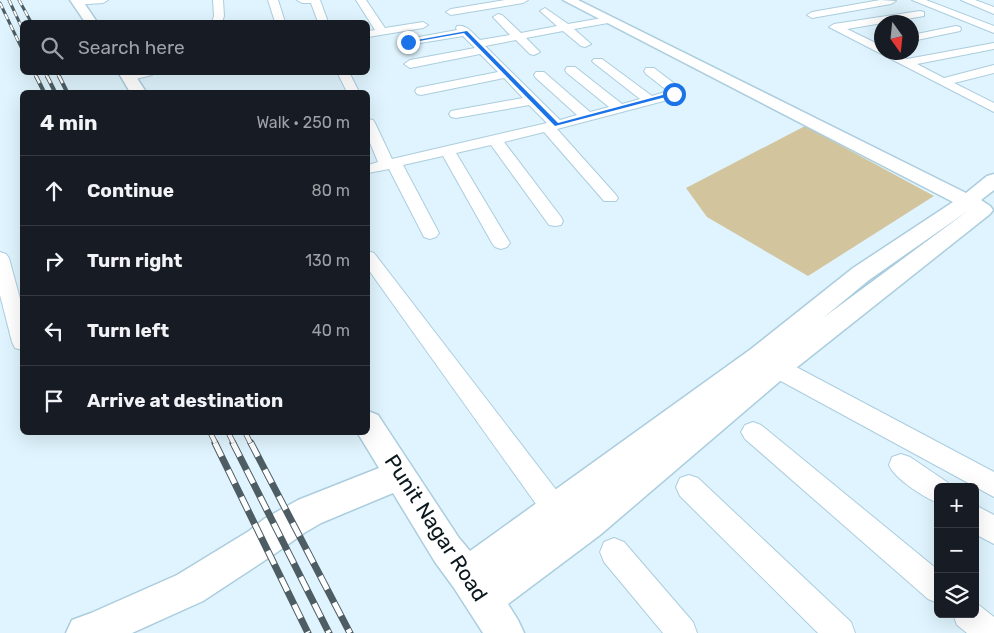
<!DOCTYPE html>
<html lang="en">
<head>
<meta charset="utf-8">
<style>
  :root { --surface:#171b24; --page:#20242c; --text:#f1f3f6; --muted:#9ea1a6; --line:#363941 }
  body { margin:0; font-family:Rubik,sans-serif; background:var(--page); color:var(--text) }
  .controls { position:absolute; right:15px; bottom:15px; display:grid; overflow:hidden; border-radius:8px; box-shadow:0 5px 20px #0002 }
  .controls button { width:45px; height:45px; display:grid; place-items:center; padding:0; border:0; border-bottom:1px solid var(--line); background:var(--surface); color:var(--text); font:25px sans-serif }
  .compass { position:absolute; left:874px; top:15px; width:45px; height:45px; border-radius:50%; background:var(--surface); box-shadow:0 5px 20px #0002; rotate:165deg }
  .stop { position:absolute; width:15px; height:15px; margin:-11px; border:4px solid #1a73e8; border-radius:50%; background:#fff }
  .stop.end { background:#1a73e8; border-color:#fff; box-shadow:0 1px 5px #0008 }
  .list { margin:0; padding:0; list-style:none }
  h2 { display:flex; justify-content:space-between; align-items:center; height:65px; margin:0; padding:0 20px; font-size:21px }
  h2 small { font-size:16px; font-weight:400; color:var(--muted) }
  .list li { display:grid; grid-template-columns:32px 1fr auto; gap:15px; align-items:center; box-sizing:border-box; height:70px; padding:0 20px; border-top:1px solid var(--line) }
  .list b { display:block; font-size:19px; white-space:nowrap }
  .list em { font-size:16px; font-style:normal; color:var(--muted) }
  .icon { flex:none; width:28px; height:28px; fill:none; stroke:currentColor; stroke-width:2; stroke-linecap:round; stroke-linejoin:round }
  .map { position:relative; flex:none; width:994px; height:633px; overflow:hidden }
  .search { position:absolute; background:var(--surface); box-shadow:0 5px 20px #0002; left:20px; top:20px; width:350px; height:55px; display:flex; align-items:center; gap:12px; box-sizing:border-box; padding:0 18px; border-radius:8px; color:var(--muted); font-size:19px }
  .panel { position:absolute; background:var(--surface); box-shadow:0 5px 20px #0002; left:20px; top:90px; width:350px; height:345px; border-radius:8px }
  .map>svg:first-child { display:block }
  .green { fill:#d2c49d }
  .lines { fill:none; stroke-linecap:round; stroke-linejoin:round }
  .minor-casing { stroke:#abcddd; stroke-width:2 }
  .tertiary-casing { stroke:#abcddd; stroke-width:3 }
  .minor { fill:#fff; fill-rule:evenodd }
  .tertiary { fill:#fff; fill-rule:evenodd }
  .rail-far3-casing { stroke:#4e5d64; stroke-width:3 }
  .rail-far2-casing { stroke:#4e5d64; stroke-width:4 }
  .rail-far1-casing { stroke:#4e5d64; stroke-width:5.5 }
  .rail-casing { stroke:#4e5d64; stroke-width:7 }
  .rail-far3 { stroke:#fff; stroke-width:2; stroke-dasharray:6; stroke-linecap:butt }
  .rail-far2 { stroke:#fff; stroke-width:2.5; stroke-dasharray:8; stroke-linecap:butt }
  .rail-far1 { stroke:#fff; stroke-width:4; stroke-dasharray:12; stroke-linecap:butt }
  .rail { stroke:#fff; stroke-width:5; stroke-dasharray:15; stroke-linecap:butt }
  .route { fill:#1a73e8 }
  .labels { text-anchor:middle; stroke-width:5; stroke-linejoin:round; paint-order:stroke }
  .near-street-label { font-size:21px; fill:#0b181e; stroke:#fff }
</style>
</head>
<body>
<div class="map">
<svg width="994" height="633" viewBox="0 0 994 633">
  <rect width="100%" height="100%" fill="#dff4fe"/>
  <polygon class="green" points="805,126 934,196 808,276 707,217 686,188"/>
  <g class="lines">
    <defs>
      <g id="minor">
        <polygon points="78,0 108,0 103,3 74,5 74,1"/>
        <polygon points="213,0 223,0 224,16 222,22 212,22 214,16"/>
        <polygon points="268,0 278,0 285,22 275,22"/>
        <polygon points="297,0 320,0 328,22 318,22 311,3 302,3"/>
        <polygon points="356,0 366,0 385,28 423,22 428,25 423,28 368,37 368,31 375,30"/>
        <polygon points="505,0 528,0 523,3 451,15 446,12 451,9"/>
        <polygon points="880,0 896,1 891,4 812,18 807,15 812,12"/>
        <polygon points="912,0 926,0 994,26 994,33"/>
        <polygon points="961,0 975,0 994,7 994,14"/>
        <path d="M 545,8 L 568,24 L 608,17 L 613,20 L 608,23 L 574,29 L 591,44 L 585,47 L 581,46 L 563,31 L 526,38 L 540,52 L 534,55 L 530,54 L 516,40 L 485,46 L 560,120 L 577,115 L 536,78 L 534,75 L 536,72 L 544,72 L 590,112 L 609,107 L 567,73 L 565,70 L 567,67 L 575,67 L 622,104 L 640,99 L 594,63 L 592,61 L 594,59 L 602,59 L 652,96 L 668,91 L 646,74 L 644,71 L 646,68 L 654,68 L 679,87 L 680,94 L 679,97 L 557,129 L 616,195 L 618,198 L 616,201 L 604,201 L 544,132 L 504,142 L 561,217 L 563,221 L 561,225 L 555,226 L 549,225 L 491,145 L 456,153 L 510,243 L 507,247 L 501,249 L 495,247 L 492,243 L 443,156 L 403,165 L 439,233 L 436,237 L 430,239 L 424,237 L 389,169 L 368,173 L 368,165 L 378,162 L 368,138 L 368,119 L 373,120 L 375,123 L 392,159 L 547,123 L 529,105 L 456,118 L 451,117 L 449,114 L 451,111 L 523,98 L 504,78 L 421,95 L 417,94 L 415,91 L 417,88 L 498,72 L 480,54 L 410,68 L 404,64 L 410,60 L 475,48 L 463,36 L 408,45 L 402,42 L 408,39 L 457,30 L 456,28 L 457,26 C 467,24 473,34 480,40 L 510,35 L 493,17 L 498,14 L 502,15 L 521,33 L 557,26 L 540,11 Z"/>
        <polygon points="920,11 924,12 924,16 847,29 882,46 882,52 894,52 907,59 994,43 994,49 917,64 944,78 994,65 994,73 954,83 994,103 994,112 829,27 834,24"/>
        <polygon points="956,26 960,27 961,29 960,31 912,41 912,35"/>
        <polygon points="131,72 154,72 152,75 128,81 122,77 124,74"/>
        <polygon points="337,72 349,72 359,92 347,92"/>
        <polygon points="368,251 374,253 564,500 568,509 564,518 555,522 546,518 368,269"/>
        <polygon points="0,252 6,254 9,258 22,306 22,350 15,348 12,342 0,295"/>
        <polygon points="766,351 994,472 994,497 768,374 758,366 755,360 758,354"/>
        <polygon points="753,422 761,425 938,570 938,603 928,599 745,439 741,432 745,425"/>
        <path d="M 901,454 L 910,457 L 947,482 L 949,487 L 938,487 L 938,503 C 923,497 895,479 889,465 L 892,457 Z"/>
        <polygon points="689,475 698,478 851,622 855,633 818,633 680,496 676,487 680,478"/>
        <polygon points="975,505 994,515 994,544 975,534"/>
        <polygon points="614,538 624,542 693,622 697,633 663,633 604,562 600,552 604,542"/>
        <polygon points="975,602 994,617 994,633 967,633 957,625 953,614 975,614"/>
      </g>
      <g id="tertiary">
        <polygon points="70,0 82,0 97,22 85,22"/>
        <path d="M 563,0 L 578,0 L 966,193 L 987,176 L 994,174 L 994,190 L 981,200 L 990,206 L 993,210 L 990,214 L 786,376 L 600,535 L 508,604 L 518,620 L 524,633 L 483,633 L 454,588 L 435,562 L 393,493 L 321,523 L 304,533 L 273,555 L 203,601 L 132,633 L 66,633 L 72,620 L 91,613 L 177,575 L 249,531 L 264,519 L 298,500 L 379,468 L 357,432 L 368,432 L 368,411 L 378,415 L 459,538 L 470,551 L 751,349 L 853,268 L 953,202 ZM 969,210 L 823,318 L 869,280 Z"/>
        <polygon points="118,72 133,72 146,92 130,92"/>
      </g>
    </defs>
    <use href="#minor" class="minor-casing"/>
    <use href="#tertiary" class="tertiary-casing"/>
    <use href="#minor" class="minor"/>
    <use href="#tertiary" class="tertiary"/>
    <defs>
      <g id="rail-far3">
        <polyline points="9,0 22,28"/>
        <polyline points="19,0 31,22"/>
        <polyline points="0,3 22,49"/>
        <polyline points="34,72 36,77"/>
        <polyline points="45,72 47,77"/>
        <polyline points="57,72 59,77"/>
      </g>
      <g id="rail-far2">
        <polyline points="36,76 44,92"/>
        <polyline points="47,76 55,92"/>
        <polyline points="59,76 67,92"/>
      </g>
      <g id="rail-far1">
        <polyline points="210,432 216,444"/>
        <polyline points="228,432 234,444"/>
        <polyline points="245,432 251,444"/>
      </g>
      <g id="rail">
        <polyline points="215,443 308,633"/>
        <polyline points="233,443 329,633"/>
        <polyline points="251,443 350,633"/>
      </g>
    </defs>
    <use href="#rail-far3" class="rail-far3-casing"/>
    <use href="#rail-far2" class="rail-far2-casing"/>
    <use href="#rail-far1" class="rail-far1-casing"/>
    <use href="#rail" class="rail-casing"/>
    <use href="#rail-far3" class="rail-far3"/>
    <use href="#rail-far2" class="rail-far2"/>
    <use href="#rail-far1" class="rail-far1"/>
    <use href="#rail" class="rail"/>
  </g>
  <polygon class="route" points="467,31 558,123 674,92 677,94 555,126 464,33 408,43 406,42"/>
  <g class="labels">
    <g class="near-street-label">
      <text transform="translate(436 528) rotate(57)" y="7">Punit Nagar Road</text>
    </g>
  </g>
</svg>
<div class="controls">
<button>+</button>
<button>−</button>
<button><svg class="icon" aria-label="layers" viewBox="0 0 24 24"><path d="M12 4l9 5-9 5-9-5zM3 14l9 5 9-5"/></svg></button>
</div>
<svg class="compass" viewBox="-18 -18 36 36"><path d="M0-13l5 13h-10z" fill="#e53935"/><path d="M0 13l5-13h-10z" fill="#9ea1a6"/></svg>
<div class="stop" style="left:674px;top:94px"></div>
<div class="stop end" style="left:408px;top:42px"></div>
<div class="search"><svg class="icon" aria-label="search" viewBox="0 0 24 24"><circle cx="10" cy="10" r="6"/><path d="M15 15l6 6"/></svg>Search here</div>
<section class="panel">
<h2>4 min<small>Walk · 250 m</small></h2>
<ul class="list">
<li><svg class="icon" aria-label="ahead" viewBox="0 0 24 24"><path d="M12 20V5M6 11l6-6 6 6"/></svg><div><b>Continue</b></div><em>80 m</em></li>
<li><svg class="icon" aria-label="right" viewBox="0 0 24 24"><path d="M7 20v-9h11M14 6l5 5-5 5"/></svg><div><b>Turn right</b></div><em>130 m</em></li>
<li><svg class="icon" aria-label="left" viewBox="0 0 24 24"><path d="M17 20v-9H6M10 6l-5 5 5 5"/></svg><div><b>Turn left</b></div><em>40 m</em></li>
<li><svg class="icon" aria-label="arrive" viewBox="0 0 24 24"><path d="M6 21V4h12l-3 4 3 4H6"/></svg><div><b>Arrive at destination</b></div></li>
</ul>
</section>
</div>
</body>
</html>
